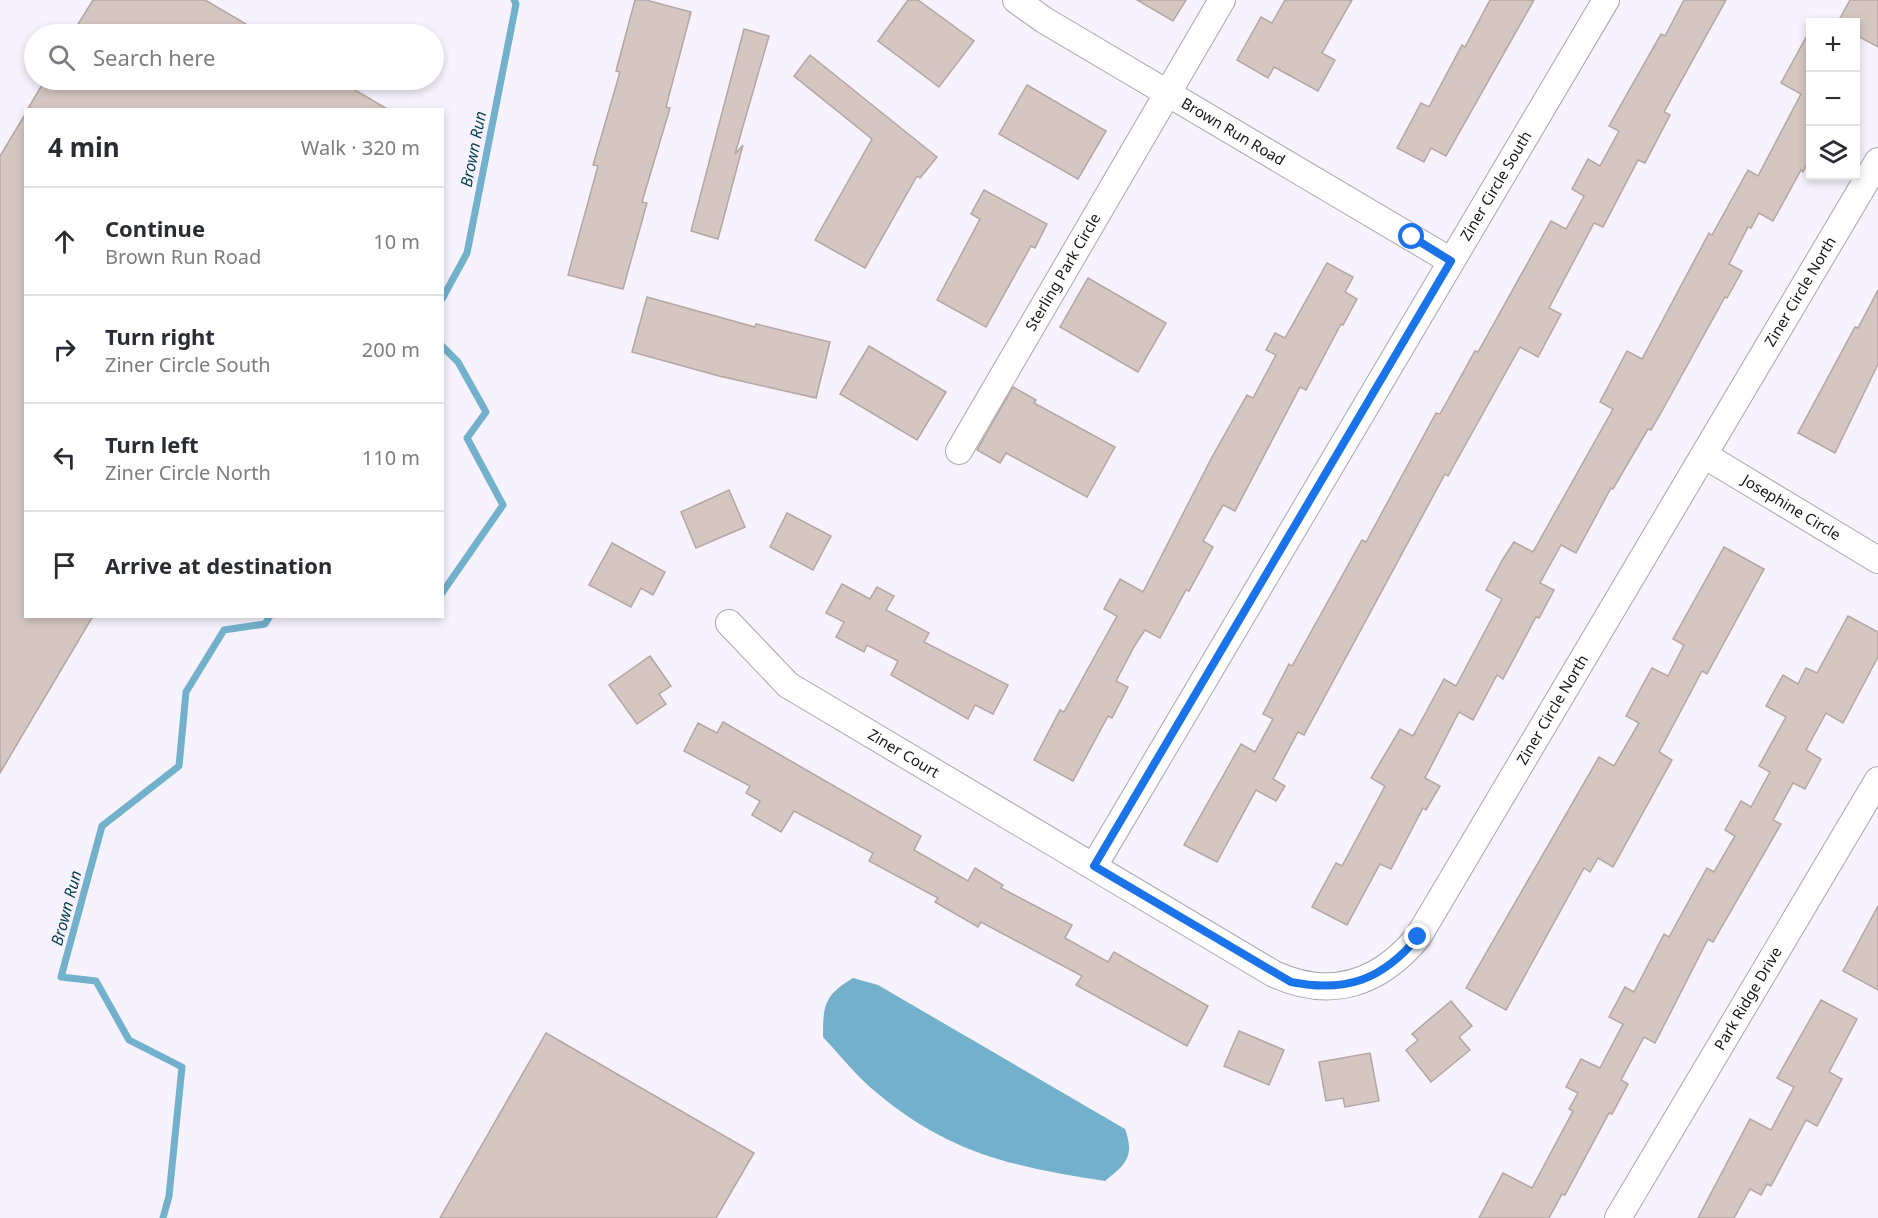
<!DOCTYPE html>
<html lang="en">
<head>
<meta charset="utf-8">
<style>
  :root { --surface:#fff; --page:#f7f7f7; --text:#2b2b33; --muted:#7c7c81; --line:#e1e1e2 }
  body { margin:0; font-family:"Noto Sans",sans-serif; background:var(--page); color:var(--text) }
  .controls { position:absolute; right:18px; top:18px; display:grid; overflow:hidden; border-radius:0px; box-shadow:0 3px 9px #0003 }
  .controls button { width:54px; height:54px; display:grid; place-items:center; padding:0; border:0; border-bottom:2px solid var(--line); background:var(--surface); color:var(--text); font:30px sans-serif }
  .stop { position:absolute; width:18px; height:18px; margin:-14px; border:4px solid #1a73e8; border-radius:50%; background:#fff }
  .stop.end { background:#1a73e8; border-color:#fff; box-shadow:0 2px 6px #0008 }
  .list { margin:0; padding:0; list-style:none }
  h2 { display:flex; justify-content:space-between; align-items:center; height:78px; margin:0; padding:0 24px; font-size:26px }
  h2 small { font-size:20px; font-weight:400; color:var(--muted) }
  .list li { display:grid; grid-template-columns:39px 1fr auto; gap:18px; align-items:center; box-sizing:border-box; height:108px; padding:0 24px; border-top:2px solid var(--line) }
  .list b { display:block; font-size:22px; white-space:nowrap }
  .list p { margin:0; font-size:20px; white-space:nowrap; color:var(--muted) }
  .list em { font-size:20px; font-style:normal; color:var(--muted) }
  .icon { flex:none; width:33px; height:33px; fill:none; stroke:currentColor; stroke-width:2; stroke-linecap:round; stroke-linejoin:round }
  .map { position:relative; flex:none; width:1878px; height:1218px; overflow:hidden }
  .search { position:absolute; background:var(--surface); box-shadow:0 3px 9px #0003; left:24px; top:24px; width:420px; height:66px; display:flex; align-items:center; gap:15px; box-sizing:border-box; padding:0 21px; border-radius:33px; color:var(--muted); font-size:22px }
  .panel { position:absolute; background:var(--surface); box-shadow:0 3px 9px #0003; left:24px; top:108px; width:420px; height:510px; border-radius:0px }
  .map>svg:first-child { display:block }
  .water { fill:#72b0cb }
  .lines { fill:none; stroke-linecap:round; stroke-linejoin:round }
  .stream { stroke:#72b0cb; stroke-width:7 }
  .building { fill:#d5c6c1; stroke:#b4a6a1; stroke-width:1.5 }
  .street-casing { stroke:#a9a5b1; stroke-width:28 }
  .street { stroke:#fff; stroke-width:26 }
  .route { stroke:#1a73e8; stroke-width:8 }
  .labels { text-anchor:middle; stroke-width:4.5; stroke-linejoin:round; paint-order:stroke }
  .street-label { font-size:15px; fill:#161419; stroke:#f6f3fe }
  .water-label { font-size:16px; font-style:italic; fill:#033c4f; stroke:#f6f3fe }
</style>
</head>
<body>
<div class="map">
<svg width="1878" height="1218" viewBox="0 0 1878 1218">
  <rect width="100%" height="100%" fill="#f6f3fe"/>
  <path class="water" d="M 853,978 L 878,985 L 1125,1129 C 1135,1157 1126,1164 1105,1181 C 1014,1167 950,1154 877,1093 C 857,1077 840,1055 823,1037 C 823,1004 825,995 853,978 Z"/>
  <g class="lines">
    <g class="stream">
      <polyline points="442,299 467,253 516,4 514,0"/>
      <polyline points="442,346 458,362 486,412 467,438 503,505 442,593"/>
      <polyline points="163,1218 169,1196 182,1067 129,1040 96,981 61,977 102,826 179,766 186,692 224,630 265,624 270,616"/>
    </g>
  </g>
  <g class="building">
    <polygon points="93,0 205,0 263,34 72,34"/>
    <polygon points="635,0 646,0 691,12 666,107 670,108 642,202 647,203 623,289 568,275 598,166 593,165 620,72 616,71"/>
    <polygon points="908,0 918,0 974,41 939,87 878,41"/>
    <polygon points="1137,0 1186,0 1173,21"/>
    <polygon points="1285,0 1352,0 1322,53 1335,60 1318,91 1274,67 1268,78 1237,60 1261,17 1272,23"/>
    <polygon points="1490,0 1534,0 1446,156 1431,148 1424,162 1397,148 1421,103 1429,107 1462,45 1465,47"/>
    <polygon points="1684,0 1726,0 1664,112 1670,115 1645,163 1638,160 1603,227 1594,223 1549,308 1561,314 1538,357 1520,347 1448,476 1445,474 1304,735 1298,732 1273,779 1285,786 1276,801 1256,790 1217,862 1184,845 1241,744 1255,752 1273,719 1263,714 1289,664 1292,666 1362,540 1366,542 1436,413 1440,414 1475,351 1478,352 1551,221 1566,229 1584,196 1572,189 1588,159 1600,166 1619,131 1609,126 1661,34 1665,36"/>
    <polygon points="1850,0 1878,0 1878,47 1856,35 1856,22 1838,22"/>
    <polygon points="744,29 769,36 735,154 743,145 718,239 691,231"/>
    <polygon points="1810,30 1810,158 1803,172 1801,170 1773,221 1759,213 1751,228 1748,227 1729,264 1742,271 1727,298 1725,297 1662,411 1651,430 1648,429 1613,489 1611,488 1576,553 1561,545 1540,583 1554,590 1539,618 1536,617 1503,679 1497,675 1473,720 1459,712 1425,778 1440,786 1426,810 1423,808 1391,869 1380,864 1347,925 1312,907 1336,863 1342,866 1385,786 1371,778 1400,729 1413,736 1444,679 1456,686 1502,599 1486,590 1503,559 1514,542 1533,552 1613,409 1600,402 1627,351 1642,359 1709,233 1712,235 1748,170 1758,176 1801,94 1781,83"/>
    <polygon points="810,55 937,157 920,178 917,176 865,268 815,240 872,139 794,76"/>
    <polygon points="45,80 338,80 389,110 27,110"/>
    <polygon points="1027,85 1106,131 1078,179 999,134"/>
    <polygon points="26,113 26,616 93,616 0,773 0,156"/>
    <polygon points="984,190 1047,224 1035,248 1031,246 986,327 937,300 980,219 971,214"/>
    <polygon points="1327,263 1353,277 1345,292 1357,299 1343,325 1341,324 1306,390 1300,387 1235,511 1223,505 1203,541 1213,547 1189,591 1186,590 1160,638 1145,630 1135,645 1116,681 1128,687 1112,718 1108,716 1073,781 1034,760 1060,710 1064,712 1117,616 1104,609 1120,579 1143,592 1212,457 1247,395 1253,398 1276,355 1266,350 1275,333 1285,338"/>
    <polygon points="1088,278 1166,323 1138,372 1060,327"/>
    <polygon points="1878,290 1878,364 1835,453 1798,433 1855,327 1858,328"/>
    <polygon points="647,297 755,327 756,324 830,342 816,398 719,376 632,352"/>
    <polygon points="869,346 946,392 917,440 840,394"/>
    <polygon points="1013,387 1036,400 1034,403 1115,447 1087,497 1006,453 1000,463 977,450"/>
    <polygon points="729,490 745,527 696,548 681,512"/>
    <polygon points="787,513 831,536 813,570 770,547"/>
    <polygon points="612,543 665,572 653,595 641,588 631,607 589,585"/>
    <polygon points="1724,547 1764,569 1707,674 1702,671 1659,752 1672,760 1613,867 1598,858 1590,872 1584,868 1506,1010 1466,988 1599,757 1614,766 1639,723 1626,716 1652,668 1668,676 1684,645 1673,639"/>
    <polygon points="842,584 870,599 877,587 894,596 886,610 929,633 924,642 1008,685 993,714 975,705 968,719 891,675 898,661 867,645 864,652 836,637 844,622 826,613"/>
    <polygon points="1848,616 1878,632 1878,657 1843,723 1826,713 1806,750 1821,759 1805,789 1793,783 1773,820 1781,824 1713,942 1708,939 1655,1043 1644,1037 1621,1080 1628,1084 1612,1114 1609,1113 1565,1195 1562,1194 1549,1218 1479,1218 1503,1173 1532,1188 1573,1111 1569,1109 1578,1093 1566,1087 1581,1059 1600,1068 1623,1024 1609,1017 1625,987 1634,992 1664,934 1669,937 1707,868 1714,872 1735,836 1725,830 1741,801 1751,807 1770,772 1759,766 1786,717 1766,706 1783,675 1798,684 1806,668 1817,673"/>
    <polygon points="650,656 671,686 659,694 666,704 637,724 609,685"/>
    <polygon points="723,722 921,836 914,850 928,858 968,881 975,868 1003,885 1001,888 1072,925 1065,938 1108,962 1114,952 1208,1006 1187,1046 1076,985 1082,976 981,922 978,927 935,902 938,898 869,861 873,853 794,811 781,832 752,815 760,801 746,793 750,786 684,751 698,723 717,733"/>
    <polygon points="1878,906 1878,990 1843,971"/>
    <polygon points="1821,1000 1857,1019 1829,1072 1842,1079 1817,1126 1806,1120 1771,1186 1767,1184 1761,1195 1750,1189 1734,1218 1698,1218 1750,1119 1771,1130 1794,1087 1777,1078"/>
    <polygon points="1451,1001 1472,1026 1459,1037 1470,1050 1431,1082 1406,1050 1418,1040 1412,1034"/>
    <polygon points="1239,1031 1284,1050 1269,1085 1224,1066"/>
    <polygon points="546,1033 754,1153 716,1218 440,1218"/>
    <polygon points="1370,1053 1379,1101 1345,1107 1343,1098 1326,1101 1319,1062"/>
  </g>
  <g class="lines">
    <defs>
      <g id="street">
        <path id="s1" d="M 1016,0 L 1044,20 L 1451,261"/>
        <path id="s2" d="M 959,451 L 1222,0"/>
        <path id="s3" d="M 1704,455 L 1878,560"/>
        <path id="s4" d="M 729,623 L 788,685 L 1274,974 C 1331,1000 1379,984 1418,937 L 1878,161"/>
        <path id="s5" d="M 1094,866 L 1606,0"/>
        <path id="s6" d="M 1618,1218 L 1878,780"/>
      </g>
    </defs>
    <use href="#street" class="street-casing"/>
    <use href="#street" class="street"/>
  </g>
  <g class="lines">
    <path class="route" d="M 1412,237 L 1451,261 L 1094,866 L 1291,982 C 1346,993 1382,980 1418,937"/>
  </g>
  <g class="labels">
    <g class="street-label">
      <text dy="5" stroke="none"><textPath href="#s1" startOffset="254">Brown Run Road</textPath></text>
      <text dy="5" stroke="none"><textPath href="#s5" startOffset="790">Ziner Circle South</textPath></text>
      <text dy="5" stroke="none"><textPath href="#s2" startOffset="207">Sterling Park Circle</textPath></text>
      <text dy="5" stroke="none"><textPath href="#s4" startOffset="1563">Ziner Circle North</textPath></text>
      <text dy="5" stroke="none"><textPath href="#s3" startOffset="102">Josephine Circle</textPath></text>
      <text dy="5" stroke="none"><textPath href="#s4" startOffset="1077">Ziner Circle North</textPath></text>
      <text dy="5" stroke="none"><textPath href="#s4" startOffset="220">Ziner Court</textPath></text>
      <text dy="5" stroke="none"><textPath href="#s6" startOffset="255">Park Ridge Drive</textPath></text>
    </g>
    <g class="water-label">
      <text transform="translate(473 149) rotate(-79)" y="6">Brown Run</text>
      <text transform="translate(66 908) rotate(-75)" y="6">Brown Run</text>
    </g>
  </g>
</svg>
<div class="controls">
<button>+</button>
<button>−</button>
<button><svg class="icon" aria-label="layers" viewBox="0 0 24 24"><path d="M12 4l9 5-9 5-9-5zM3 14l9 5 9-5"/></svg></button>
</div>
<div class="stop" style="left:1412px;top:237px"></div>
<div class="stop end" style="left:1418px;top:937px"></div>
<div class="search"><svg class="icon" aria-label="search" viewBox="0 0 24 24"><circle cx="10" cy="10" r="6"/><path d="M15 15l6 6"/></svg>Search here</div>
<section class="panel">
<h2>4 min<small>Walk · 320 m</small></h2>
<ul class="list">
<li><svg class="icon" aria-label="ahead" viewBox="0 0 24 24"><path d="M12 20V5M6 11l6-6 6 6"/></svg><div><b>Continue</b><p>Brown Run Road</p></div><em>10 m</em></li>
<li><svg class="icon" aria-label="right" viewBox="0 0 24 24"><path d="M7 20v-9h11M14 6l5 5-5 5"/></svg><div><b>Turn right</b><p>Ziner Circle South</p></div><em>200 m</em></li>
<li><svg class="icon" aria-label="left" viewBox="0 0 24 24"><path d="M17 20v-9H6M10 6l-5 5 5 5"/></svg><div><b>Turn left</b><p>Ziner Circle North</p></div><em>110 m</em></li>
<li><svg class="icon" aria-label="arrive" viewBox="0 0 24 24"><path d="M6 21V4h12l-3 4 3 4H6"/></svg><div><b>Arrive at destination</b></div></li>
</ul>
</section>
</div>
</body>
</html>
